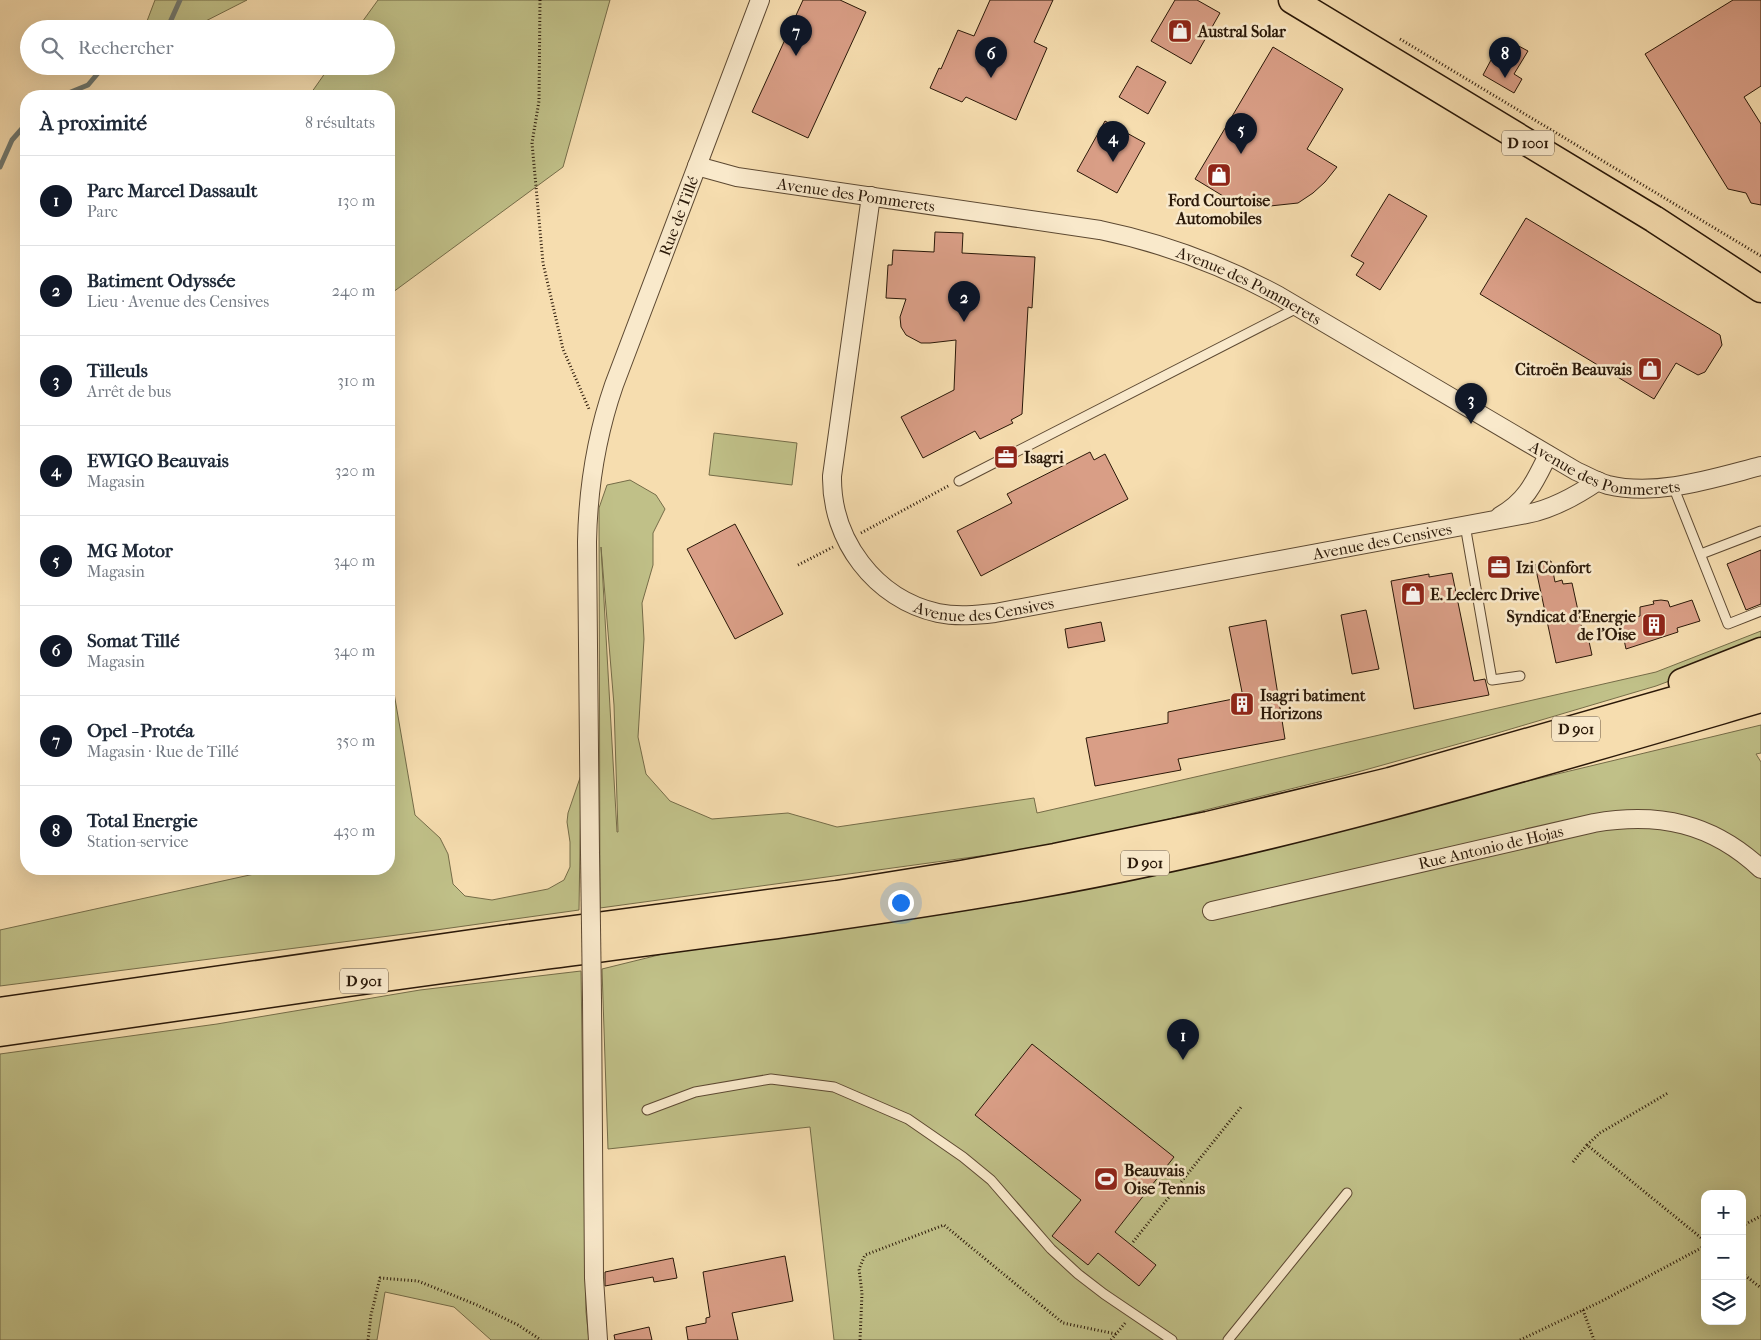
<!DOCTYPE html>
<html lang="fr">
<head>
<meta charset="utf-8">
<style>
  :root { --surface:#fff; --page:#f2f2f3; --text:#1f2937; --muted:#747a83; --line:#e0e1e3; --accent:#111827 }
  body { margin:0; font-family:"IM FELL French Canon",serif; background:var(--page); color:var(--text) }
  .controls { position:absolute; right:15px; bottom:15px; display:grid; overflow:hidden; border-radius:10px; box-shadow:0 5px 20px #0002 }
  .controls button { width:45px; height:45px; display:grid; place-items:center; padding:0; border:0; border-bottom:1px solid var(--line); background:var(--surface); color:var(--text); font:25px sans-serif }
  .you { position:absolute; left:900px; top:902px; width:18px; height:18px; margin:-12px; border:4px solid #fff; border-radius:50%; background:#1a73e8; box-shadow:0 0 0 8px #1a73e833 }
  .badge { display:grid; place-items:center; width:32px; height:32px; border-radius:50%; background:var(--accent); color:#fff; font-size:16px; font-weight:700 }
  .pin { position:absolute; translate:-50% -41px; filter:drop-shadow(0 1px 2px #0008) }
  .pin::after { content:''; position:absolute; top:26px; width:18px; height:15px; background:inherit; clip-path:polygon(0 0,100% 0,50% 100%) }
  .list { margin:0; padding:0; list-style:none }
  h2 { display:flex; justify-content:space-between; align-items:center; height:65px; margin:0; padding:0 20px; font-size:21px }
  h2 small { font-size:16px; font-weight:400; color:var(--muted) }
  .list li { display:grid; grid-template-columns:32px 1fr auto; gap:15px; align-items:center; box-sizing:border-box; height:90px; padding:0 20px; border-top:1px solid var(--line) }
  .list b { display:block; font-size:19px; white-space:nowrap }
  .list p { margin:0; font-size:16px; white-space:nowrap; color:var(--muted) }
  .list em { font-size:16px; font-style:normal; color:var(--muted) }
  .icon { flex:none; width:28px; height:28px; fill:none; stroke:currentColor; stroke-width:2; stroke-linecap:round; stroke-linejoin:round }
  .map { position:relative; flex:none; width:1761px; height:1340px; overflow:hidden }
  .search { position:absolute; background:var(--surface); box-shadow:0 5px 20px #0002; left:20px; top:20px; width:375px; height:55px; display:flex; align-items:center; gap:12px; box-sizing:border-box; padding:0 18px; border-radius:28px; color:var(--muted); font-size:19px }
  .panel { position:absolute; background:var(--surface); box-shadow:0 5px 20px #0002; left:20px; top:90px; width:375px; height:785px; border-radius:20px }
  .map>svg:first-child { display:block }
  .green { fill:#c0c088; stroke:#756c48; fill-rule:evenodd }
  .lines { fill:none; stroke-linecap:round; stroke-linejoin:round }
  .stream { stroke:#717970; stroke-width:5 }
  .building { fill:#d99e86; stroke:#2a1808 }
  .lane-casing { stroke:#5d4932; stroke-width:11 }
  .street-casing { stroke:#5d4932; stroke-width:20 }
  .primary-casing { stroke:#2a1808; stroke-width:29 }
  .path { stroke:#2a1808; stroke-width:3; stroke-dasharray:1 2.5; stroke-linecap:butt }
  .lane { stroke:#f9e9cb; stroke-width:9 }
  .street { stroke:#f9e9cb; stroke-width:18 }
  .primary { stroke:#f6ddaf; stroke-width:26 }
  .street-bridge-casing { stroke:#5d4932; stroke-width:20; stroke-linecap:butt }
  .street-bridge { stroke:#f9e9cb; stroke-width:18 }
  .labels { text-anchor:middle; stroke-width:5; stroke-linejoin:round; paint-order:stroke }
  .shield { fill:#f9e9cb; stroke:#685742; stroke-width:1 }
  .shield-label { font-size:15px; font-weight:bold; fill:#2a1808 }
  .poi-label { font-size:16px; font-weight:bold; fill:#2a1808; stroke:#f9e9cb; text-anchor:start }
  .street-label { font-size:16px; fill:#2a1808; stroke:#f9e9cb }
</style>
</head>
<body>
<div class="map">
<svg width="1761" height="1340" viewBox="0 0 1761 1340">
  <rect width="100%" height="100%" fill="#f6ddaf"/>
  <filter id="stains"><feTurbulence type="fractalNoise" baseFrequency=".004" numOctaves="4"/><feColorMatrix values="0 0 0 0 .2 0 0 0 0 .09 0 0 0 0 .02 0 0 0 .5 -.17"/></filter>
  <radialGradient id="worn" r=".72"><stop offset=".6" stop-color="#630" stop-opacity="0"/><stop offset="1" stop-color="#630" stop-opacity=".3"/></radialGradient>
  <g class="green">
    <polygon points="155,0 247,0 190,29 144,29"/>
    <polygon points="378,0 610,0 563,167 389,295 389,96 309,96 330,66 386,66 386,29 357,29"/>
    <polygon points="714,433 797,443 792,485 709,475"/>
    <path d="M 630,480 L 656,495 L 665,509 L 653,533 L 653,565 L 642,603 L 644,639 L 638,737 L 646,774 L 670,801 L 712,819 L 788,813 L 837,827 L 1034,798 L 1037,813 L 1656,672 L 1761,631 L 1761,647 L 1656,686 L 1494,734 L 1347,775 L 1068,844 L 600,908 L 599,508 L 607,485 ZM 601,547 L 614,705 L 618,832 L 617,832 Z"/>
    <polygon points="389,664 415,815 440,838 448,854 453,884 465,896 492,900 548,889 564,880 570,867 570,842 567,822 568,813 581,775 579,910 436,930 0,986 0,930 277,869 389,869"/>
    <path d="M 1761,725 L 1761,753 L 1756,754 L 1761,762 L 1761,1340 L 834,1340 L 810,1127 L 608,1149 L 602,969 L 683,949 L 1100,884 ZM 1705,1194 L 1742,1194 L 1742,1321 L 1705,1321 Z"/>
    <polygon points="581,971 586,1312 589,1340 491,1340 454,1307 385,1292 377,1340 0,1340 0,1054 217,1024 420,990"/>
  </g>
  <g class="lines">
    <g class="stream">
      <polyline points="167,29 180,0"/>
      <polyline points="61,96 88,85 104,66"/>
      <polyline points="0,167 12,140 26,124"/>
    </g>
  </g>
  <g class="building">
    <polygon points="803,0 840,0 866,12 808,138 752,112"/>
    <polygon points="990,0 1053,0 1034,42 1047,48 1016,120 966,97 962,102 930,88 939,68 941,69 958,30 974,36"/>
    <polygon points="1175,0 1197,0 1220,13 1191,64 1151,41"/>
    <polygon points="1733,0 1761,0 1761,86 1744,97 1761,124 1761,205 1751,203 1746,193 1728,189 1645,54"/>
    <polygon points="1513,43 1528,51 1514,74 1522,79 1514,93 1483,75 1491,60 1500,66"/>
    <polygon points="1273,47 1343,89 1307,149 1337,167 1325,182 1313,193 1298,203 1270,206 1233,202 1195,179"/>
    <polygon points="1137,66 1166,82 1148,114 1119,97"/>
    <polygon points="1105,121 1145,143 1117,193 1077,171"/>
    <polygon points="1389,194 1427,216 1380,290 1356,275 1364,263 1351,256"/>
    <polygon points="1526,218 1720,335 1722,345 1705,372 1698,375 1676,363 1654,399 1480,294"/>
    <polygon points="935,232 963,233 962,253 1035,257 1032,308 1028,307 1022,414 1011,420 1013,423 980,439 975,431 923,458 901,417 954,390 956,340 930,343 921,343 906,335 901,327 900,317 906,299 886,298 888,265 892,265 893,250 934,252"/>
    <polygon points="1090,452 1094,460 1105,454 1128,499 981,576 957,531 1012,503 1007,494"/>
    <polygon points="735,524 783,614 735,639 687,549"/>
    <polygon points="1761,550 1761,604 1746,610 1727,564"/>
    <polygon points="1551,561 1555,582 1562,580 1563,584 1572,583 1582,629 1586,628 1592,655 1556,663 1535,565"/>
    <polygon points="1452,573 1474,681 1485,679 1489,695 1414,709 1391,581 1429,574 1429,577"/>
    <polygon points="1661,600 1668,601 1670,607 1692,600 1700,621 1677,628 1678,632 1626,649 1620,621 1640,616 1640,607 1654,604 1653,601"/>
    <polygon points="1366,610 1379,669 1352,674 1341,615"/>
    <polygon points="1266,620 1285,739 1178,759 1181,770 1095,786 1086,738 1168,723 1168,712 1243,697 1229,627"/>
    <polygon points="1101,622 1105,641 1068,648 1065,629"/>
    <polygon points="1032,1044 1174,1157 1115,1232 1156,1265 1139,1286 1098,1253 1088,1265 1052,1236 1081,1200 975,1115"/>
    <polygon points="785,1256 793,1301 732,1313 738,1340 688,1340 686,1327 706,1323 706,1318 710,1317 703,1272"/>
    <polygon points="673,1258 677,1278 654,1282 653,1277 605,1286 605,1272"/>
    <polygon points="649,1327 652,1340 615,1340 614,1335"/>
  </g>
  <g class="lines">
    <defs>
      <g id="lane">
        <polyline points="959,481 1299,307"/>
        <polyline points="1673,486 1728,624 1761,611"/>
        <polyline points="1465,525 1492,680 1520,676"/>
        <polyline points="1701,554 1761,531"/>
        <polyline points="647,1110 695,1092 771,1079 834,1087 908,1119 963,1157 991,1180 1051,1249 1078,1274 1104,1294 1172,1340"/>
        <polyline points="1228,1340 1347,1193"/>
      </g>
      <g id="street">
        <path id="s1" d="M 697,166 L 737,177 L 1100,230 C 1163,243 1222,265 1279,296 L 1576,471 C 1587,476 1597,482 1608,485 C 1657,497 1714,478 1761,466"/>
        <path id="s2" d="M 871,196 L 832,476 C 831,540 875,599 938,613 C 957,617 977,615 995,613 L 1527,514 C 1553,509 1576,496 1598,481"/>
        <path d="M 1500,516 C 1527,501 1535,481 1548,455"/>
        <path id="s3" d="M 590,853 L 587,542 C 588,488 596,437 614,385 L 760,0"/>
        <path id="s4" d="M 1212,911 L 1594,823 C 1659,812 1712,823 1761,869"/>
        <polyline points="592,1000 594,1278 598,1340"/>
      </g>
      <g id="primary">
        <polyline points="1292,0 1654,219 1761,289"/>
        <polyline points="1682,682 1761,651"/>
        <polyline points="0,1011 529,935 837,894 961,874 1055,857 1208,825 1390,781 1761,675"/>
        <path d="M 0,1033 C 179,1007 357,981 536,957 C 703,935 870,914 1036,885 C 1282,841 1522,769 1761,699"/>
      </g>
    </defs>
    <use href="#lane" class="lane-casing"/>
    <use href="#street" class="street-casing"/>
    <use href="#primary" class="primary-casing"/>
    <g class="path">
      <polyline points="540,0 539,101 532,143 543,263 563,349 589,409"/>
      <polyline points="1400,39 1761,256"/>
      <polyline points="861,533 950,485"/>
      <polyline points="798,565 833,547"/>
      <polyline points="1587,1145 1600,1133 1668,1093"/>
      <polyline points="1573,1162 1587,1145 1705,1241"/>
      <polyline points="1742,1226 1761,1216"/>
      <polyline points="1133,1242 1242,1106"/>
      <polyline points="1742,1273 1761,1288"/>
      <polyline points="1583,1310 1594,1340"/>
      <polyline points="368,1340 371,1315 380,1278 418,1281 477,1305 518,1325 541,1340"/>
      <polyline points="860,1340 862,1293 859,1269 865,1255 944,1225 1063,1323 1116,1334"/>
      <polyline points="1111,1340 1126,1322"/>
      <polyline points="1520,1340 1602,1301 1705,1246"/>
    </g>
    <use href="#lane" class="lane"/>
    <use href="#street" class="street"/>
    <use href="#primary" class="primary"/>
    <defs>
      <polyline id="street-bridge" points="590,853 592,1000"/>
    </defs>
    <use href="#street-bridge" class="street-bridge-casing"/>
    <use href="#street-bridge" class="street-bridge"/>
  </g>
  <defs>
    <symbol id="shop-square" viewBox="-11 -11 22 22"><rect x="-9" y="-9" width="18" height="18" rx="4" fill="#8f2418" stroke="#f9e9cb"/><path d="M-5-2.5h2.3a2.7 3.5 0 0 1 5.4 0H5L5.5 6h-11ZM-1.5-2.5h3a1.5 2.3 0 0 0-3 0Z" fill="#fff"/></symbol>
    <symbol id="office-square" viewBox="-11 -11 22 22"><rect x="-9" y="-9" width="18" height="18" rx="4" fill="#8f2418" stroke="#f9e9cb"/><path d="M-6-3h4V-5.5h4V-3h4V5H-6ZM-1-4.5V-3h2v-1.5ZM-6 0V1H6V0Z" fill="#fff"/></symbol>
    <symbol id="building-square" viewBox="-11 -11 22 22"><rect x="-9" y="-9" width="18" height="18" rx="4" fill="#8f2418" stroke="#f9e9cb"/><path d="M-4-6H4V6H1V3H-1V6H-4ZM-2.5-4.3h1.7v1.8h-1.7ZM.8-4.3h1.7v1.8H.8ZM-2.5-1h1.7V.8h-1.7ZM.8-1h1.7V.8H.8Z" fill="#fff"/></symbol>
    <symbol id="stadium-square" viewBox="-11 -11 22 22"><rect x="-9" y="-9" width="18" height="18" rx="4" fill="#8f2418" stroke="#f9e9cb"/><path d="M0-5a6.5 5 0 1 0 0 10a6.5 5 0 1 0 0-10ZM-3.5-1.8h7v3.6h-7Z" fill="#fff"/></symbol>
  </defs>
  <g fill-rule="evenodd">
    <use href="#shop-square" x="1166" y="17" width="28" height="28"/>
    <use href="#shop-square" x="1205" y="161" width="28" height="28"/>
    <use href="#shop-square" x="1636" y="355" width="28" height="28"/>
    <use href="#office-square" x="992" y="443" width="28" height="28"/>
    <use href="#office-square" x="1485" y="553" width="28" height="28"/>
    <use href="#shop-square" x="1399" y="580" width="28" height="28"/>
    <use href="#building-square" x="1640" y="611" width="28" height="28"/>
    <use href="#building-square" x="1228" y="690" width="28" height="28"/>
    <use href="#stadium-square" x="1092" y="1165" width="28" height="28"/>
  </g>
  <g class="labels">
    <g class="shield">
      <rect x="1502" y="130.5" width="52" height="25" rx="4"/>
      <rect x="1552" y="716.5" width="48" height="25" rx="4"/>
      <rect x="1121" y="850.5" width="48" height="25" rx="4"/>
      <rect x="340" y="968.5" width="48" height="25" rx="4"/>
    </g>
    <g class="shield-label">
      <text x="1528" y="148">D 1001</text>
      <text x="1576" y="734">D 901</text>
      <text x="1145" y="868">D 901</text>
      <text x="364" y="986">D 901</text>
    </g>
    <g class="poi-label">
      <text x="1198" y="37">Austral Solar</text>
      <text x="1219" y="206" text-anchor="middle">Ford Courtoise<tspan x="1219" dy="18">Automobiles</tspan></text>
      <text x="1632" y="375" text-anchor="end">Citroën Beauvais</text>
      <text x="1024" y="463">Isagri</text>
      <text x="1516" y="573">Izi Confort</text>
      <text x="1430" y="600">E. Leclerc Drive</text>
      <text x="1636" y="622" text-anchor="end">Syndicat d'Energie<tspan x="1636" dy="18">de l'Oise</tspan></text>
      <text x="1260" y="701">Isagri batiment<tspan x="1260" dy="18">Horizons</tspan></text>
      <text x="1124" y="1176">Beauvais<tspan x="1124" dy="18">Oise Tennis</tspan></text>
    </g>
    <g class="street-label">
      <text dy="6" stroke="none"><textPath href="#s1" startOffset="162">Avenue des Pommerets</textPath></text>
      <text dy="6" stroke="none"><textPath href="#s3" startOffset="652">Rue de Tillé</textPath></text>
      <text dy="6" stroke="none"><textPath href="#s1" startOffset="568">Avenue des Pommerets</textPath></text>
      <text dy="6" stroke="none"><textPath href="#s1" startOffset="972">Avenue des Pommerets</textPath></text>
      <text dy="6" stroke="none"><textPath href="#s2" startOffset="921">Avenue des Censives</textPath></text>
      <text dy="6" stroke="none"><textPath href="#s2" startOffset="516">Avenue des Censives</textPath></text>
      <text dy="6" stroke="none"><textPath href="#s4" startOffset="286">Rue Antonio de Hojas</textPath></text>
    </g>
  </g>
  <rect width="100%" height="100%" filter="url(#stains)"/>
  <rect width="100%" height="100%" fill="url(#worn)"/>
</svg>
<div class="controls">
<button>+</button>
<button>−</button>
<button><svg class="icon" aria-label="layers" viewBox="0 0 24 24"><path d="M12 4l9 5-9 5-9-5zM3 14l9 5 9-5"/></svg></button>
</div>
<div class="you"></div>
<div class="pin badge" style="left:1183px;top:1060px">1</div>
<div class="pin badge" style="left:964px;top:322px">2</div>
<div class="pin badge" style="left:1471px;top:424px">3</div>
<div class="pin badge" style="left:1113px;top:162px">4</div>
<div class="pin badge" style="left:1241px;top:154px">5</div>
<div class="pin badge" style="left:991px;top:78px">6</div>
<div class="pin badge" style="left:796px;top:56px">7</div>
<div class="pin badge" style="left:1505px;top:78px">8</div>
<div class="search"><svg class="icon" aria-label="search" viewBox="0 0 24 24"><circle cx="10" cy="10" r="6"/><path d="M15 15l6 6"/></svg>Rechercher</div>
<section class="panel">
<h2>À proximité<small>8 résultats</small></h2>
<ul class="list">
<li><span class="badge">1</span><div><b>Parc Marcel Dassault</b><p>Parc</p></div><em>130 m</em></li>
<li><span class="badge">2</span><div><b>Batiment Odyssée</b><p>Lieu · Avenue des Censives</p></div><em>240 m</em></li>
<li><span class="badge">3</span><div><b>Tilleuls</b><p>Arrêt de bus</p></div><em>310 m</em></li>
<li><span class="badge">4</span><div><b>EWIGO Beauvais</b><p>Magasin</p></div><em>320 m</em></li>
<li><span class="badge">5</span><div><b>MG Motor</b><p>Magasin</p></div><em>340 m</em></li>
<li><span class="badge">6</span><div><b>Somat Tillé</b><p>Magasin</p></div><em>340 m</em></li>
<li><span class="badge">7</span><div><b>Opel - Protéa</b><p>Magasin · Rue de Tillé</p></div><em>350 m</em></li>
<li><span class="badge">8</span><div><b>Total Energie</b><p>Station-service</p></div><em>430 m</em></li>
</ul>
</section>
</div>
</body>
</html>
